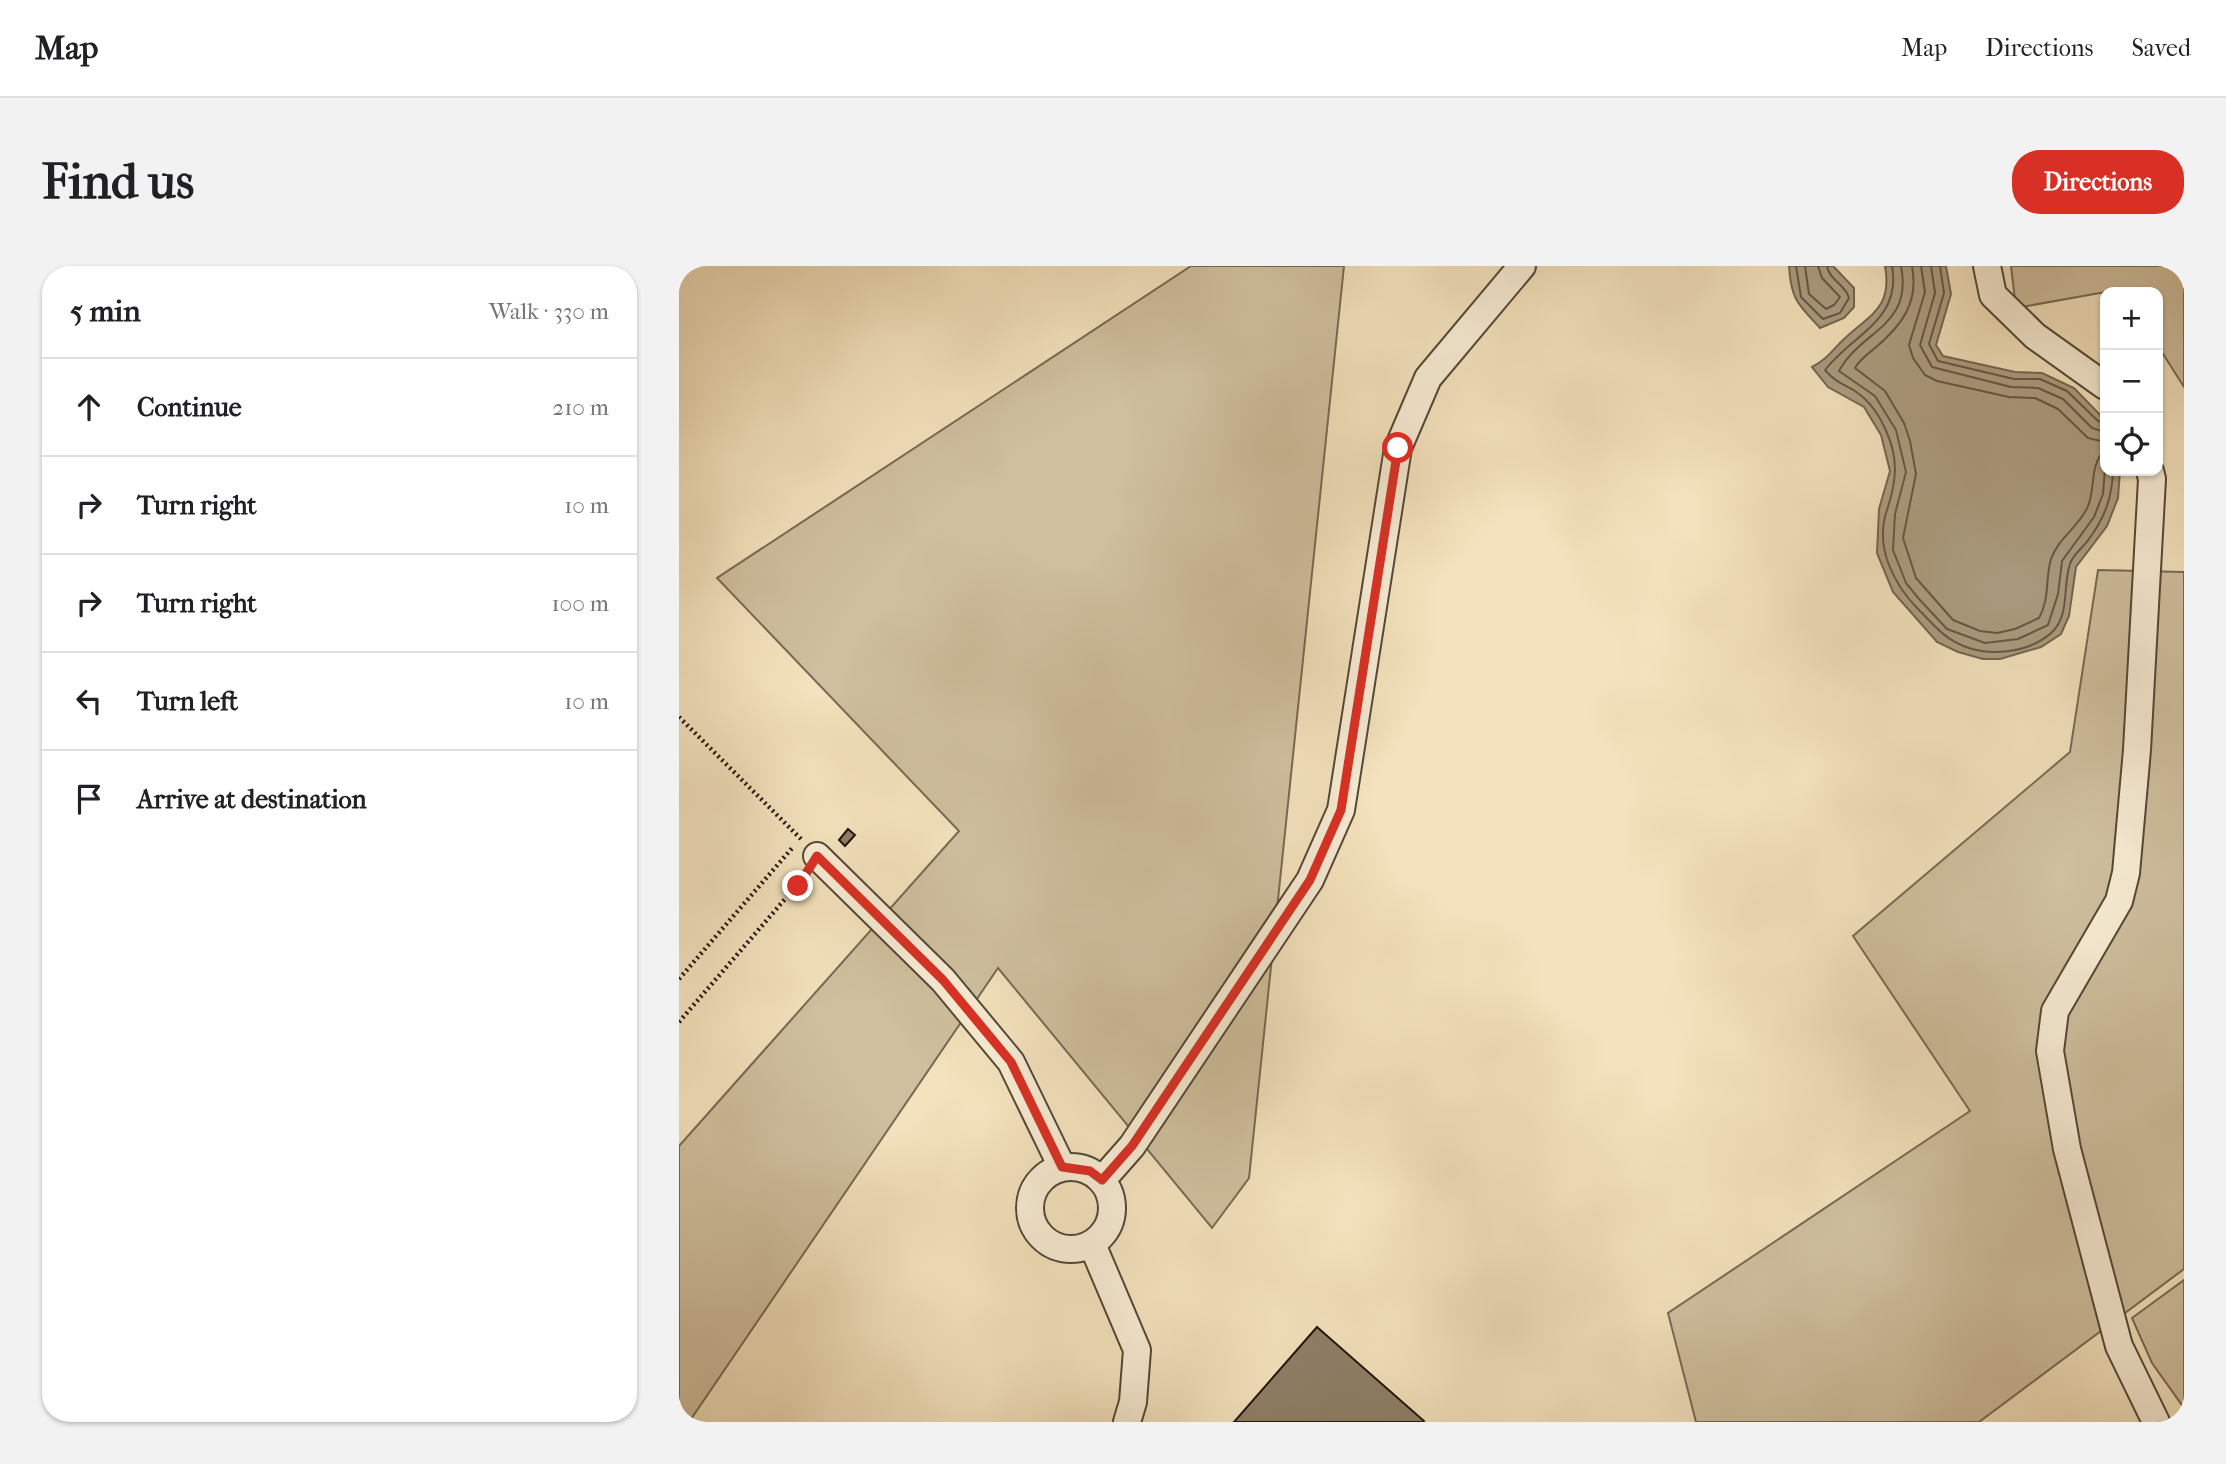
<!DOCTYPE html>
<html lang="en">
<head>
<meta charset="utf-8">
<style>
  :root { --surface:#fff; --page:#f2f2f2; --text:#202124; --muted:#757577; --line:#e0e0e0; --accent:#d93025 }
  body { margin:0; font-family:"IM FELL French Canon",serif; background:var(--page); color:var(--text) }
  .controls { position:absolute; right:21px; top:21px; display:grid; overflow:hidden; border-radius:14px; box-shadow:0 2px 5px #0004 }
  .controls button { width:63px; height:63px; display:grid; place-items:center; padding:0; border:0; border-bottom:2px solid var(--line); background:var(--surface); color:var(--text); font:35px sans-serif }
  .stop { position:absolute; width:21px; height:21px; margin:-16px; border:5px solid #d93025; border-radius:50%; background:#fff }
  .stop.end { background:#d93025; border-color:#fff; box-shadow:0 2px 7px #0008 }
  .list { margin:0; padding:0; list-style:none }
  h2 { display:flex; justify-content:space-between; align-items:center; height:91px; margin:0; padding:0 28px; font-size:30px }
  h2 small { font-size:23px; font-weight:400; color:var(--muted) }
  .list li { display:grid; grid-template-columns:46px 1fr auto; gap:21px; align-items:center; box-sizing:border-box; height:98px; padding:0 28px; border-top:2px solid var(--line) }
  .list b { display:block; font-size:26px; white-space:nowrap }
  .list em { font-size:23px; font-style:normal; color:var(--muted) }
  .icon { flex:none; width:38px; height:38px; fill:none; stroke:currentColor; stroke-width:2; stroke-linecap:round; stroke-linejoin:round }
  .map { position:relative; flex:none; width:1505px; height:1156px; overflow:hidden; border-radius:28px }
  header { display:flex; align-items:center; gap:42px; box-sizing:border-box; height:98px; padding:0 35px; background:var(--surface); border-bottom:2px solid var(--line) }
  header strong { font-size:33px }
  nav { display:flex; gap:38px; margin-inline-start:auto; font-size:24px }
  .intro { display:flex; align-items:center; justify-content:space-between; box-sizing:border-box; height:168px; padding:0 42px }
  h1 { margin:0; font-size:49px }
  .button { padding:18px 32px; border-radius:28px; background:var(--accent); color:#fff; font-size:24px; font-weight:700 }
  main { display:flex; gap:42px; padding:0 42px }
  aside { flex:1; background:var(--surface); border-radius:28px; box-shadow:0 2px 5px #0004 }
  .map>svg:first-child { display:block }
  .green { fill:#cfbf9e; stroke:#776a54; stroke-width:2 }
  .water { fill:#ab9c80; stroke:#736650; stroke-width:2 }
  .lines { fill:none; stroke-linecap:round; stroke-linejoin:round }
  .shore { stroke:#655844; stroke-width:2 }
  .building { fill:#8d7f67; stroke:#1f1409; stroke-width:2 }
  .minor-casing { stroke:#544836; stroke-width:30 }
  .path { stroke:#1f1409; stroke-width:4.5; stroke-dasharray:2 3.5; stroke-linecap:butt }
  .minor { stroke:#f7ecd4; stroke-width:26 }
  .route { stroke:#d93025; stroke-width:9 }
</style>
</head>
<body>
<header>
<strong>Map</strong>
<nav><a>Map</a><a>Directions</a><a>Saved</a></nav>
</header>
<div class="intro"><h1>Find us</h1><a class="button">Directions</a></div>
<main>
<aside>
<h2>5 min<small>Walk · 330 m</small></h2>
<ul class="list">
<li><svg class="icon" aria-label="ahead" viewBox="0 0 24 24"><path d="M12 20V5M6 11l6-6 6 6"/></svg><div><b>Continue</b></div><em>210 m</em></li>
<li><svg class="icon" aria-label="right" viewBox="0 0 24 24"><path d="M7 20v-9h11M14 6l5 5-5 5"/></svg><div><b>Turn right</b></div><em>10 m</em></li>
<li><svg class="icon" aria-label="right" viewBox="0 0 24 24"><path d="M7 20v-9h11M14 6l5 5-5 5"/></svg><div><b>Turn right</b></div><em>100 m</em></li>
<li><svg class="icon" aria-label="left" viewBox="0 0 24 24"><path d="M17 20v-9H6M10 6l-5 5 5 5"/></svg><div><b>Turn left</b></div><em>10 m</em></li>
<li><svg class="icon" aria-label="arrive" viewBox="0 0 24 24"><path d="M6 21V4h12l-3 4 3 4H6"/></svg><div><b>Arrive at destination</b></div></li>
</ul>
</aside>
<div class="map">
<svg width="1505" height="1156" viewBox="0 0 1505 1156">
  <rect width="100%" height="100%" fill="#f3e2bd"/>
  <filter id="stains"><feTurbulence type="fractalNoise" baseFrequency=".00286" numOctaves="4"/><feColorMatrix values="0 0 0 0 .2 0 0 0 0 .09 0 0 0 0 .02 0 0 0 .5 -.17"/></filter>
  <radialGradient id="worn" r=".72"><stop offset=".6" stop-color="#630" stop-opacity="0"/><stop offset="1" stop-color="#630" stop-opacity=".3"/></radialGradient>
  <g class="green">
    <polygon points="512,0 665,0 570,912 533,962 319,702 10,1156 0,1156 0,880 280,565 38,312"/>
    <polygon points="1332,0 1505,0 1505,121 1479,80 1479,26 1445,26 1443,23 1337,42"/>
    <polygon points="1419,304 1505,306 1505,1003 1300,1156 1017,1156 989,1047 1291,845 1174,670 1391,486"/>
    <polygon points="1505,1014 1505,1142 1473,1097 1453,1052"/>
  </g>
  <g class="water">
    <path d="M 1110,0 L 1154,0 L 1175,22 L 1175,41 L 1165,52 L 1141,62 C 1119,38 1112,34 1110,0 Z"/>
    <path d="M 1206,0 L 1267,0 L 1272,28 L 1257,79 L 1264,90 L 1336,106 L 1363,107 L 1395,122 L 1426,154 L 1426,205 L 1441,205 L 1439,232 L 1428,260 L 1397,301 L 1390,350 L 1382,368 L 1362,381 L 1321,393 L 1304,393 L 1279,386 L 1258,376 L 1214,326 L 1198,287 L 1200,243 L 1211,205 L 1202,169 L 1185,141 L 1149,121 L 1133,101 C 1147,94 1152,86 1162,76 C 1189,49 1214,44 1206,0 Z"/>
  </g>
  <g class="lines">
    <g class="shore">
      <path d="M 1117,0 L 1122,31 L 1144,53 L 1161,47 L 1170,32 C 1167,19 1150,14 1148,0"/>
      <polyline points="1126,0 1130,28 1147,43 1155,39 1161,31 1143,12 1139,0"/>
      <path d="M 1213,0 C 1223,54 1174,68 1146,104 C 1155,115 1164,118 1176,125 C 1191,135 1201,150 1208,167 C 1220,194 1217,217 1208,244 C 1195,281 1215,319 1240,344 C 1257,361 1266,374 1290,382 C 1314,390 1350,386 1371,368 C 1392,350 1383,321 1391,298 C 1394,288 1404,282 1410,273 C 1426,251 1433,232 1434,205"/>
      <path d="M 1222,0 C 1234,61 1183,63 1160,105 L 1196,130 L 1217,164 L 1227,206 L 1216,248 L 1214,284 L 1227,317 L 1240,333 L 1268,363 L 1306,377 L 1339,373 L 1369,359 L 1379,328 L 1383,295 L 1415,251 L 1424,228 L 1426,202"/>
      <path d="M 1233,0 C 1240,37 1223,59 1196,82 C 1189,88 1181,93 1176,102 L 1206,125 L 1225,157 L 1231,175 L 1237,208 L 1224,272 L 1237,312 L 1274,354 L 1301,365 L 1318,367 L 1336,363 L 1360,352 C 1371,333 1366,313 1372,293 C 1379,272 1401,260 1409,240 C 1417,221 1410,199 1426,184"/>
      <polyline points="1242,0 1246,26 1230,79 1234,92 1246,109 1258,115 1330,131 1356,132 1379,143 1409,172 1426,176"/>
      <polyline points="1252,0 1256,27 1241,79 1253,101 1332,121 1359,122 1384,133 1413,162 1426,166"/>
      <polyline points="1261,0 1265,27 1250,78 1259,95 1335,113 1361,113 1388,125 1419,155 1426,157"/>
    </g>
  </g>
  <g class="building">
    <polygon points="169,563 176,569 166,580 160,574"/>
    <polygon points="638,1061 745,1155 744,1156 555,1156"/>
  </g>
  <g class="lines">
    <defs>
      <g id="minor">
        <polyline points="1308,0 1314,29 1356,70 1426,120"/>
        <polyline points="1471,205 1473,213 1458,484 1447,607 1440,635 1376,745 1371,785 1388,883 1440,1080 1477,1156"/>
        <polyline points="138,590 264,714 332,796 383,901"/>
        <circle cx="392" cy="942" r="41"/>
        <polyline points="423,914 453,880 631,614 662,544 719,182 749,112 843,0"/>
        <polyline points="413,978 458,1084 454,1136 448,1156"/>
      </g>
    </defs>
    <use href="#minor" class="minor-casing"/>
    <g class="path">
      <polyline points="0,451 123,574"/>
      <polyline points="0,713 114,581"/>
      <polyline points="0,756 125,611"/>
    </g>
    <use href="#minor" class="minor"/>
  </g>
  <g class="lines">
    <polyline class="route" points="119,620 138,590 264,714 332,796 383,901 411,905 423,914 453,880 631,614 662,544 719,182"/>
  </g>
  <rect width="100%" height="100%" filter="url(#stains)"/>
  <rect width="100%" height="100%" fill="url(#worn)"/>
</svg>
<div class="controls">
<button>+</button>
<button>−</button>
<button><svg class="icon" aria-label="locate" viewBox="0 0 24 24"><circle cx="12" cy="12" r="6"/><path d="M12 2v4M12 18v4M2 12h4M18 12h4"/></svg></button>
</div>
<div class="stop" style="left:719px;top:182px"></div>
<div class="stop end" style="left:119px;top:620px"></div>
</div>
</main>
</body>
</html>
